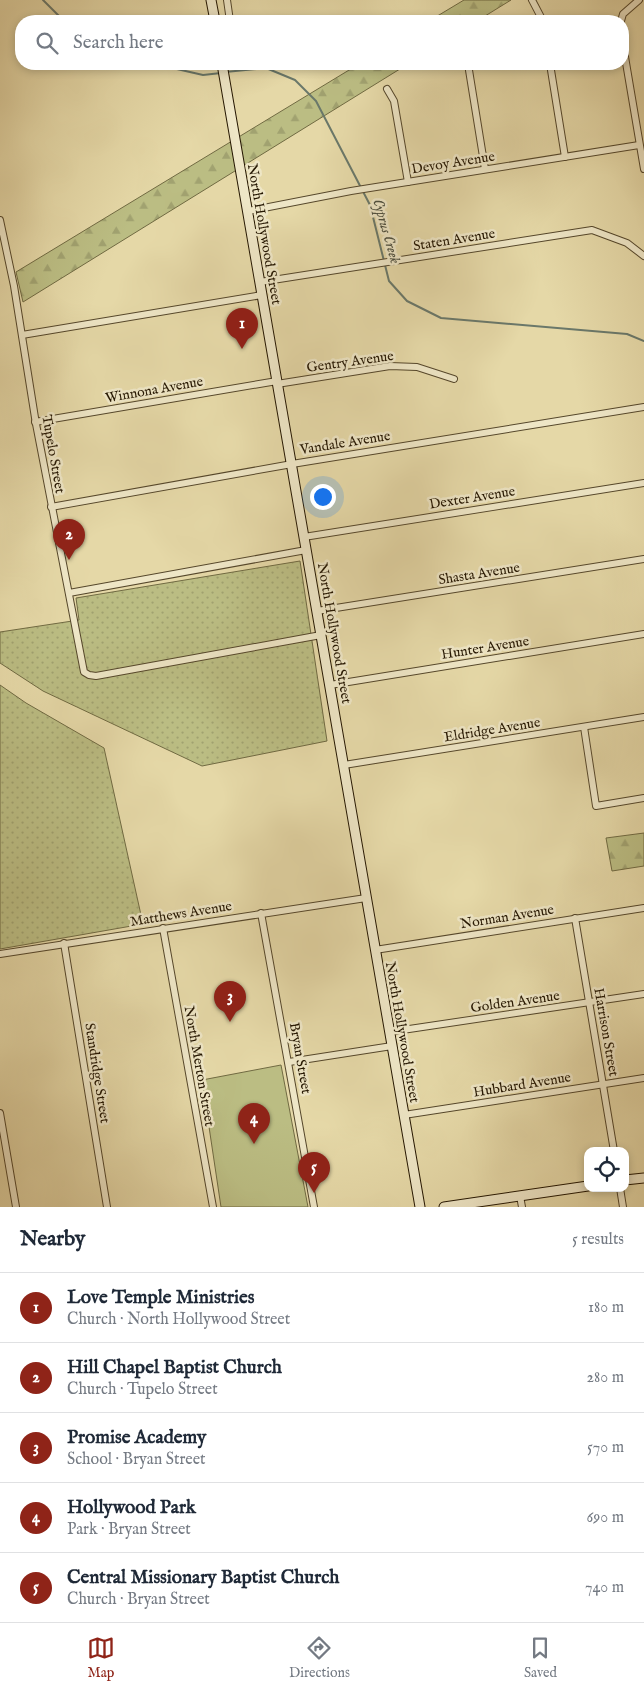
<!DOCTYPE html>
<html lang="en">
<head>
<meta charset="utf-8">
<style>
  :root { --surface:#fff; --page:#f6f6f7; --text:#1f2937; --muted:#747a83; --line:#e0e1e3; --accent:#8f2418 }
  body { margin:0; font-family:"IM FELL English",serif; background:var(--page); color:var(--text) }
  .controls { position:absolute; right:15px; bottom:15px; display:grid; overflow:hidden; border-radius:10px; box-shadow:0 2px 8px #0003 }
  .controls button { width:45px; height:45px; display:grid; place-items:center; padding:0; border:0; border-bottom:1px solid var(--line); background:var(--surface); color:var(--text); font:25px sans-serif }
  .you { position:absolute; left:322px; top:496px; width:18px; height:18px; margin:-12px; border:4px solid #fff; border-radius:50%; background:#1a73e8; box-shadow:0 0 0 8px #1a73e833 }
  .badge { display:grid; place-items:center; width:32px; height:32px; border-radius:50%; background:var(--accent); color:#fff; font-size:16px; font-weight:700 }
  .pin { position:absolute; translate:-50% -41px; filter:drop-shadow(0 1px 2px #0008) }
  .pin::after { content:''; position:absolute; top:26px; width:18px; height:15px; background:inherit; clip-path:polygon(0 0,100% 0,50% 100%) }
  .list { margin:0; padding:0; list-style:none }
  h2 { display:flex; justify-content:space-between; align-items:center; height:65px; margin:0; padding:0 20px; font-size:21px }
  h2 small { font-size:16px; font-weight:400; color:var(--muted) }
  .list li { display:grid; grid-template-columns:32px 1fr auto; gap:15px; align-items:center; box-sizing:border-box; height:70px; padding:0 20px; border-top:1px solid var(--line) }
  .list b { display:block; font-size:19px; white-space:nowrap }
  .list p { margin:0; font-size:16px; white-space:nowrap; color:var(--muted) }
  .list em { font-size:16px; font-style:normal; color:var(--muted) }
  .icon { flex:none; width:28px; height:28px; fill:none; stroke:currentColor; stroke-width:2; stroke-linecap:round; stroke-linejoin:round }
  .map { position:relative; flex:none; width:644px; height:1207px; overflow:hidden }
  .search { position:absolute; background:var(--surface); box-shadow:0 2px 8px #0003; left:15px; right:15px; top:15px; height:55px; display:flex; align-items:center; gap:12px; box-sizing:border-box; padding:0 18px; border-radius:20px; color:var(--muted); font-size:19px }
  .sheet { height:415px; background:var(--surface) }
  nav { display:flex; justify-content:space-around; align-items:center; box-sizing:border-box; height:70px; border-top:1px solid var(--line); background:var(--surface); font-size:14px; color:var(--muted) }
  nav a { display:grid; justify-items:center; gap:2px }
  nav .on { color:var(--accent) }
  .map>svg:first-child { display:block }
  .grass { fill:url(#grass-dots); stroke:#706a42 }
  .forest { fill:url(#forest-firs); stroke:#706a42 }
  .park { fill:#bbbd83; stroke:#706a42 }
  .lines { fill:none; stroke-linecap:round; stroke-linejoin:round }
  .stream { stroke:#6a786a; stroke-width:2 }
  .minor-casing { stroke:#55472b; stroke-width:8 }
  .secondary-casing { stroke:#251702; stroke-width:11 }
  .minor { stroke:#eee6c6; stroke-width:6 }
  .secondary { stroke:#eee6c6; stroke-width:9 }
  .labels { text-anchor:middle; stroke-width:5; stroke-linejoin:round; paint-order:stroke }
  .street-label { font-size:14px; fill:#251702; stroke:#eee6c6 }
  .water-label { font-size:15px; font-style:italic; fill:#4d4f3f; stroke:#eee6c6 }
</style>
</head>
<body>
<div class="map">
<svg width="644" height="1207" viewBox="0 0 644 1207">
  <defs>
    <pattern id="grass-dots" width="8" height="8" patternUnits="userSpaceOnUse" patternTransform="scale(1.25)"><rect width="8" height="8" fill="#bbbd83"/><path d="M2 2h.1M6 6h.1" fill="none" stroke="#a1a270" stroke-width="1.8" stroke-linecap="round"/></pattern>
    <pattern id="forest-firs" width="22" height="20" patternUnits="userSpaceOnUse" patternTransform="scale(1.25)"><rect width="22" height="20" fill="#bbbd83"/><path d="M5 1l3.5 6h-7zM16 11l3.5 6h-7z" fill="#a1a270"/></pattern>
  </defs>
  <rect width="100%" height="100%" fill="#e5d8a7"/>
  <filter id="stains"><feTurbulence type="fractalNoise" baseFrequency=".004" numOctaves="4"/><feColorMatrix values="0 0 0 0 .2 0 0 0 0 .09 0 0 0 0 .02 0 0 0 .5 -.17"/></filter>
  <radialGradient id="worn" r=".72"><stop offset=".6" stop-color="#630" stop-opacity="0"/><stop offset="1" stop-color="#630" stop-opacity=".3"/></radialGradient>
  <g class="grass">
    <polygon points="300,561 327,741 202,766 43,691 0,663 0,632 79,620 76,598"/>
    <polygon points="0,685 26,703 104,748 143,924 0,949"/>
  </g>
  <g class="forest">
    <polygon points="464,0 511,0 477,21 429,21"/>
    <polygon points="359,64 408,64 23,302 16,272"/>
    <polygon points="644,833 644,866 612,871 606,838"/>
  </g>
  <polygon class="park" points="281,1065 308,1207 221,1207 202,1080"/>
  <g class="lines">
    <g class="stream">
      <polyline points="43,0 64,21"/>
      <polyline points="155,64 203,75 221,73"/>
      <polyline points="225,72 266,68 295,80 316,101 370,205 389,281 407,301 441,318 627,334 644,341"/>
    </g>
    <defs>
      <g id="minor">
        <polyline points="227,0 230,21"/>
        <polyline points="532,0 543,21"/>
        <polyline points="621,21 623,14 639,0"/>
        <polyline points="623,45 644,169"/>
        <polyline points="468,64 485,169"/>
        <polyline points="550,64 565,157"/>
        <polyline points="387,89 394,101 408,182"/>
        <polyline points="248,211 351,191 639,145"/>
        <polyline points="0,220 14,286 36,424 84,672 89,675 96,676 321,635"/>
        <polyline points="260,282 592,230 627,243 644,256"/>
        <polyline points="22,335 262,295"/>
        <polyline points="277,384 390,366 417,367 454,379"/>
        <polyline points="35,422 277,381"/>
        <polyline points="51,507 292,464 644,407"/>
        <polyline points="304,537 644,483"/>
        <polyline points="69,593 306,550"/>
        <polyline points="317,611 644,559"/>
        <polyline points="330,685 644,634"/>
        <polyline points="584,727 596,806 644,798"/>
        <polyline points="344,765 644,717"/>
        <polyline points="261,913 314,1207"/>
        <polyline points="575,918 614,1151"/>
        <polyline points="163,928 213,1207"/>
        <polyline points="64,943 107,1207"/>
        <polyline points="375,950 644,908"/>
        <polyline points="0,954 366,898"/>
        <polyline points="389,1032 644,994"/>
        <polyline points="289,1062 392,1046"/>
        <polyline points="0,1113 16,1207"/>
        <polyline points="404,1115 644,1078"/>
        <polyline points="620,1188 623,1207"/>
        <polyline points="520,1196 522,1207"/>
      </g>
      <g id="secondary">
        <polyline points="211,0 215,21"/>
        <polyline points="222,64 420,1207"/>
        <polyline points="625,1180 644,1178"/>
        <polyline points="444,1207 588,1186"/>
      </g>
    </defs>
    <use href="#minor" class="minor-casing"/>
    <use href="#secondary" class="secondary-casing"/>
    <use href="#minor" class="minor"/>
    <use href="#secondary" class="secondary"/>
  </g>
  <g class="labels">
    <g class="street-label">
      <text transform="translate(453 162) rotate(-9)" y="5">Devoy Avenue</text>
      <text transform="translate(265 234) rotate(80)" y="5">North Hollywood Street</text>
      <text transform="translate(454 239) rotate(-9)" y="5">Staten Avenue</text>
      <text transform="translate(350 361) rotate(-8)" y="5">Gentry Avenue</text>
      <text transform="translate(154 389) rotate(-10)" y="5">Winnona Avenue</text>
      <text transform="translate(345 442) rotate(-9)" y="5">Vandale Avenue</text>
      <text transform="translate(54 454) rotate(80)" y="5">Tupelo Street</text>
      <text transform="translate(472 497) rotate(-9)" y="5">Dexter Avenue</text>
      <text transform="translate(479 573) rotate(-9)" y="5">Shasta Avenue</text>
      <text transform="translate(335 633) rotate(80)" y="5">North Hollywood Street</text>
      <text transform="translate(485 647) rotate(-9)" y="5">Hunter Avenue</text>
      <text transform="translate(492 729) rotate(-9)" y="5">Eldridge Avenue</text>
      <text transform="translate(181 913) rotate(-9)" y="5">Matthews Avenue</text>
      <text transform="translate(507 916) rotate(-9)" y="5">Norman Avenue</text>
      <text transform="translate(515 1001) rotate(-8)" y="5">Golden Avenue</text>
      <text transform="translate(403 1032) rotate(80)" y="5">North Hollywood Street</text>
      <text transform="translate(607 1032) rotate(80)" y="5">Harrison Street</text>
      <text transform="translate(301 1058) rotate(80)" y="5">Bryan Street</text>
      <text transform="translate(200 1066) rotate(80)" y="5">North Merton Street</text>
      <text transform="translate(98 1073) rotate(81)" y="5">Standridge Street</text>
      <text transform="translate(522 1084) rotate(-9)" y="5">Hubbard Avenue</text>
    </g>
    <g class="water-label">
      <text transform="translate(387 231) rotate(74)" y="5">Cyprus Creek</text>
    </g>
  </g>
  <rect width="100%" height="100%" filter="url(#stains)"/>
  <rect width="100%" height="100%" fill="url(#worn)"/>
</svg>
<div class="controls">
<button><svg class="icon" aria-label="locate" viewBox="0 0 24 24"><circle cx="12" cy="12" r="6"/><path d="M12 2v4M12 18v4M2 12h4M18 12h4"/></svg></button>
</div>
<div class="you"></div>
<div class="pin badge" style="left:242px;top:349px">1</div>
<div class="pin badge" style="left:69px;top:560px">2</div>
<div class="pin badge" style="left:230px;top:1022px">3</div>
<div class="pin badge" style="left:254px;top:1144px">4</div>
<div class="pin badge" style="left:314px;top:1193px">5</div>
<div class="search"><svg class="icon" aria-label="search" viewBox="0 0 24 24"><circle cx="10" cy="10" r="6"/><path d="M15 15l6 6"/></svg>Search here</div>
</div>
<section class="sheet">
<h2>Nearby<small>5 results</small></h2>
<ul class="list">
<li><span class="badge">1</span><div><b>Love Temple Ministries</b><p>Church · North Hollywood Street</p></div><em>180 m</em></li>
<li><span class="badge">2</span><div><b>Hill Chapel Baptist Church</b><p>Church · Tupelo Street</p></div><em>280 m</em></li>
<li><span class="badge">3</span><div><b>Promise Academy</b><p>School · Bryan Street</p></div><em>570 m</em></li>
<li><span class="badge">4</span><div><b>Hollywood Park</b><p>Park · Bryan Street</p></div><em>690 m</em></li>
<li><span class="badge">5</span><div><b>Central Missionary Baptist Church</b><p>Church · Bryan Street</p></div><em>740 m</em></li>
</ul>
</section>
<nav>
<a class="on"><svg class="icon" aria-label="map" viewBox="0 0 24 24"><path d="M3 6l6-2 6 2 6-2v14l-6 2-6-2-6 2zM9 4v14M15 6v14"/></svg>Map</a>
<a><svg class="icon" aria-label="directions" viewBox="0 0 24 24"><path d="M12 3l9 9-9 9-9-9zM9 14v-3h6M13 9l2 2-2 2"/></svg>Directions</a>
<a><svg class="icon" aria-label="saved" viewBox="0 0 24 24"><path d="M7 4h10v16l-5-4-5 4z"/></svg>Saved</a>
</nav>
</body>
</html>
